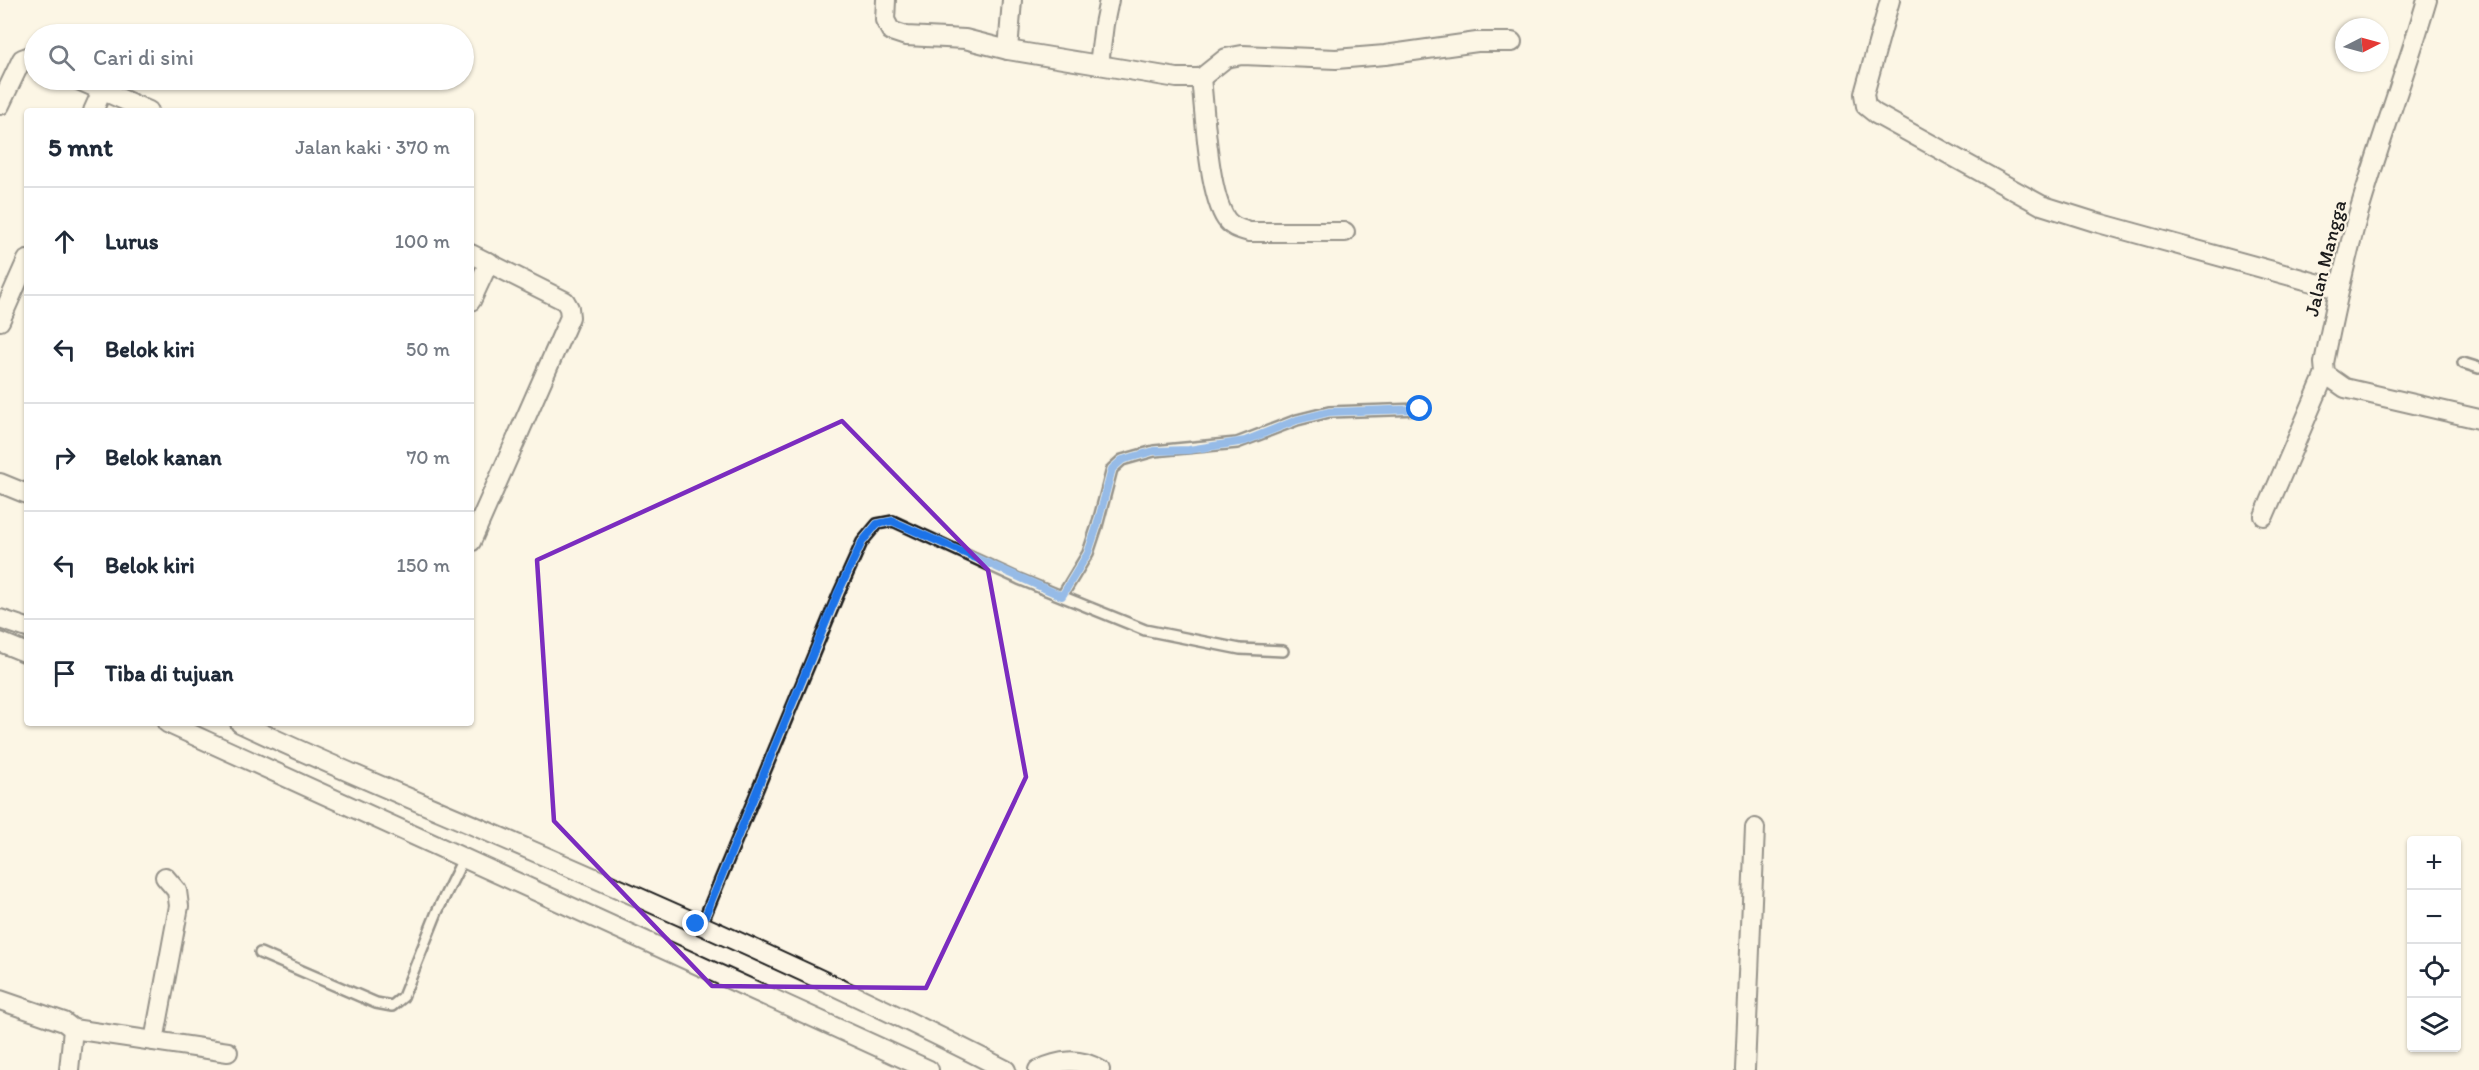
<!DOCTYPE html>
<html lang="id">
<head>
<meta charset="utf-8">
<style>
  :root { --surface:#fff; --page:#f2f2f3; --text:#1f2937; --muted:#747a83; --line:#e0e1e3 }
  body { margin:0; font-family:Itim,sans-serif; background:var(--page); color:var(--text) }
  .controls { position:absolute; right:18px; bottom:18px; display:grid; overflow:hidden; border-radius:6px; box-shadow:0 2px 4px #0004 }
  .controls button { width:54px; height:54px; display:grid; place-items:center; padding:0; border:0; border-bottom:2px solid var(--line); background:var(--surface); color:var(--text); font:30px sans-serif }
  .compass { position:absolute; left:2335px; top:18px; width:54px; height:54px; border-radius:50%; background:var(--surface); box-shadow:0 2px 4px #0004; rotate:84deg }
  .stop { position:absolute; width:18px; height:18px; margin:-14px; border:4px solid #1a73e8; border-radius:50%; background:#fff }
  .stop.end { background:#1a73e8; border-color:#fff; box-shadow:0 2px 6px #0008 }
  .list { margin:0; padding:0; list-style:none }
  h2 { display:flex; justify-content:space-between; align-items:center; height:78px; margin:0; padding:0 24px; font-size:26px }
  h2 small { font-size:20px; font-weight:400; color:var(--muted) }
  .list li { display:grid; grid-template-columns:39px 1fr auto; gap:18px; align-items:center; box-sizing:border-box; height:108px; padding:0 24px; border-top:2px solid var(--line) }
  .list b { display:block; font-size:22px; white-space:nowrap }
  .list em { font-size:20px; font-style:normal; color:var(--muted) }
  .icon { flex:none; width:33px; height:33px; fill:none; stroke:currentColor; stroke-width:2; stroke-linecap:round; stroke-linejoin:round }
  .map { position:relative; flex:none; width:2479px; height:1070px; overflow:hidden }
  .search { position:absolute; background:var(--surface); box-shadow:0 2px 4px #0004; left:24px; top:24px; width:450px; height:66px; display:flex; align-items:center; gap:15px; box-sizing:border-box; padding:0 21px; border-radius:33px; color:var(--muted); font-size:22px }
  .panel { position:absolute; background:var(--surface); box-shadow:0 2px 4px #0004; left:24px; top:108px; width:450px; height:618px; border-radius:6px }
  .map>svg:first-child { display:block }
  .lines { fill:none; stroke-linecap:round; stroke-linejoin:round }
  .lane-casing { stroke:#1c1c1c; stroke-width:14 }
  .street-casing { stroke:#1c1c1c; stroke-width:22 }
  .lane { stroke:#fcf5e5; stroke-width:9 }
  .street { stroke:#fcf5e5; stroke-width:18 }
  .route { stroke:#1a73e8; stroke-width:8 }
  .marked { fill:none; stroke:#7b2cbf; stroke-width:4.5; stroke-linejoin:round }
  .labels { text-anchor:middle; stroke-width:4.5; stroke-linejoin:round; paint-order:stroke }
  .street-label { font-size:20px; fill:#1c1c1c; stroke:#fcf5e5 }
</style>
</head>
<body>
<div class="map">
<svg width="2479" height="1070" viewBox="0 0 2479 1070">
  <rect width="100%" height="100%" fill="#fcf5e5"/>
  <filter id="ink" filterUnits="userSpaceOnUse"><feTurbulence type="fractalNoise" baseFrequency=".0167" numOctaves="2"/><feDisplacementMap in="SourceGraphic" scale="12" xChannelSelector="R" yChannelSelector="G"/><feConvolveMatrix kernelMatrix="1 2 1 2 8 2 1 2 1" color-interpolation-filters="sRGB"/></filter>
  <g filter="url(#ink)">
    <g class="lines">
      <defs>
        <g id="lane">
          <polyline points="2463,363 2479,368"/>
          <polyline points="1062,596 1088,553 1097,526 1112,469 1122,460 1154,451 1237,443 1297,420 1329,412 1420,409"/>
          <polyline points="701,926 839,593 862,542 877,524 893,521 1019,579 1145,630 1240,649 1283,651"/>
          <polyline points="260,953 376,1003 392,1006 403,997 437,912 463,859"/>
        </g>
        <g id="street">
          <polyline points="886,0 885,20 891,31 906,36 965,39 1008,50 1099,65 1104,24 1109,0"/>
          <polyline points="1890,0 1864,94 1866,106 1876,114 2041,205 2095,222 2338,289"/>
          <path d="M 2427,0 C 2406,72 2379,143 2358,215 C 2344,264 2334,313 2324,363 L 2325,374 L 2345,388 L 2479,419"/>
          <polyline points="1008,50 1012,0"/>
          <polyline points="1099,65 1177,78 1201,78 1226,58 1242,55 1336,59 1385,55 1477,42 1512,42"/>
          <path d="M 1201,78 C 1205,113 1208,192 1226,219 C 1231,227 1240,229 1249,232 L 1345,232"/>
          <polyline points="78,80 149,111"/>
          <polyline points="0,105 22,59 30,56 34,59"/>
          <polyline points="93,111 102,91"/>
          <polyline points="471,254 565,301 569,308 570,317 471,542"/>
          <polyline points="471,301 489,262"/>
          <polyline points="0,321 27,260"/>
          <polyline points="0,483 27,494"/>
          <polyline points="2264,516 2325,374"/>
          <polyline points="0,619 27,628"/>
          <polyline points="0,642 27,653"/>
          <polyline points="167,723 929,1070"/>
          <path d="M 240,723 C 335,768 432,807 528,849 C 689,919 850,990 1006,1070"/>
          <polyline points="0,1000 64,1022 73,1029 69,1070"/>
          <polyline points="73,1029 228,1052"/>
          <polyline points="154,1041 179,906 177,891 165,877"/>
          <path d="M 1038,1070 C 1059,1060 1079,1057 1100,1070"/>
          <polyline points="1745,1070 1755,828"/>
        </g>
      </defs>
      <use href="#lane" class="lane-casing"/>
      <use href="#street" class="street-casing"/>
      <use href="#lane" class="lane"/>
      <use href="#street" class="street"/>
    </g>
  </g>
  <g class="lines" filter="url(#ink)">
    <polyline class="route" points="696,924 701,926 838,593 862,542 877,524 892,521 1062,596 1088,553 1097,526 1112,469 1122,460 1154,451 1189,450 1245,441 1297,420 1329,412 1420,409"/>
  </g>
  <path d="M0 0H2479V1070H0ZM 842,421 L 988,570 L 1026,777 L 926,988 L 712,986 L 554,821 L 537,560 Z" fill="#fcf5e5" fill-opacity=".55" fill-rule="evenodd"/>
  <path class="marked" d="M 842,421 L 988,570 L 1026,777 L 926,988 L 712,986 L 554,821 L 537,560 Z"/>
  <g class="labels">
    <g class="street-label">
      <text transform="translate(2325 258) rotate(-76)" y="7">Jalan Mangga</text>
    </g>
  </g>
</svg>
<div class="controls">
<button>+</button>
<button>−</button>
<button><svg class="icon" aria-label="locate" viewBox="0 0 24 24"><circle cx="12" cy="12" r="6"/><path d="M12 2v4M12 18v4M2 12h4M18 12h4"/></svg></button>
<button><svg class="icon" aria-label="layers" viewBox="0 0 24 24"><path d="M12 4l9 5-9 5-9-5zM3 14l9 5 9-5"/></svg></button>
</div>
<svg class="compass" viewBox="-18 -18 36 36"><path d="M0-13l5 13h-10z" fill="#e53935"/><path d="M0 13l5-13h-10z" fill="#747a83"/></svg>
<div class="stop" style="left:1420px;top:409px"></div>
<div class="stop end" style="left:696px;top:924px"></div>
<div class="search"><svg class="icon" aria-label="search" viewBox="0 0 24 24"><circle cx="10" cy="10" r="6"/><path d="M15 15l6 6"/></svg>Cari di sini</div>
<section class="panel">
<h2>5 mnt<small>Jalan kaki · 370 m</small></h2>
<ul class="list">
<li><svg class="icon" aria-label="ahead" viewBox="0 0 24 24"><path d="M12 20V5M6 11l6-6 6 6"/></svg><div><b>Lurus</b></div><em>100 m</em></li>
<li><svg class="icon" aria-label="left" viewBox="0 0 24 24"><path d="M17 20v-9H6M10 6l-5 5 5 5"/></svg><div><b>Belok kiri</b></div><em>50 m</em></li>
<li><svg class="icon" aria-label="right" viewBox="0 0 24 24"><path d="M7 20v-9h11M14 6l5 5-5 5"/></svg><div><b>Belok kanan</b></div><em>70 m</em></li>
<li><svg class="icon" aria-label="left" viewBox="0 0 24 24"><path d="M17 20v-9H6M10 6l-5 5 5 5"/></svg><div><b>Belok kiri</b></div><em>150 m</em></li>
<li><svg class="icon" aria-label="arrive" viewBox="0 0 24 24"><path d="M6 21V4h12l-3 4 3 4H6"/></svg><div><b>Tiba di tujuan</b></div></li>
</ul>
</section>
</div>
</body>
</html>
